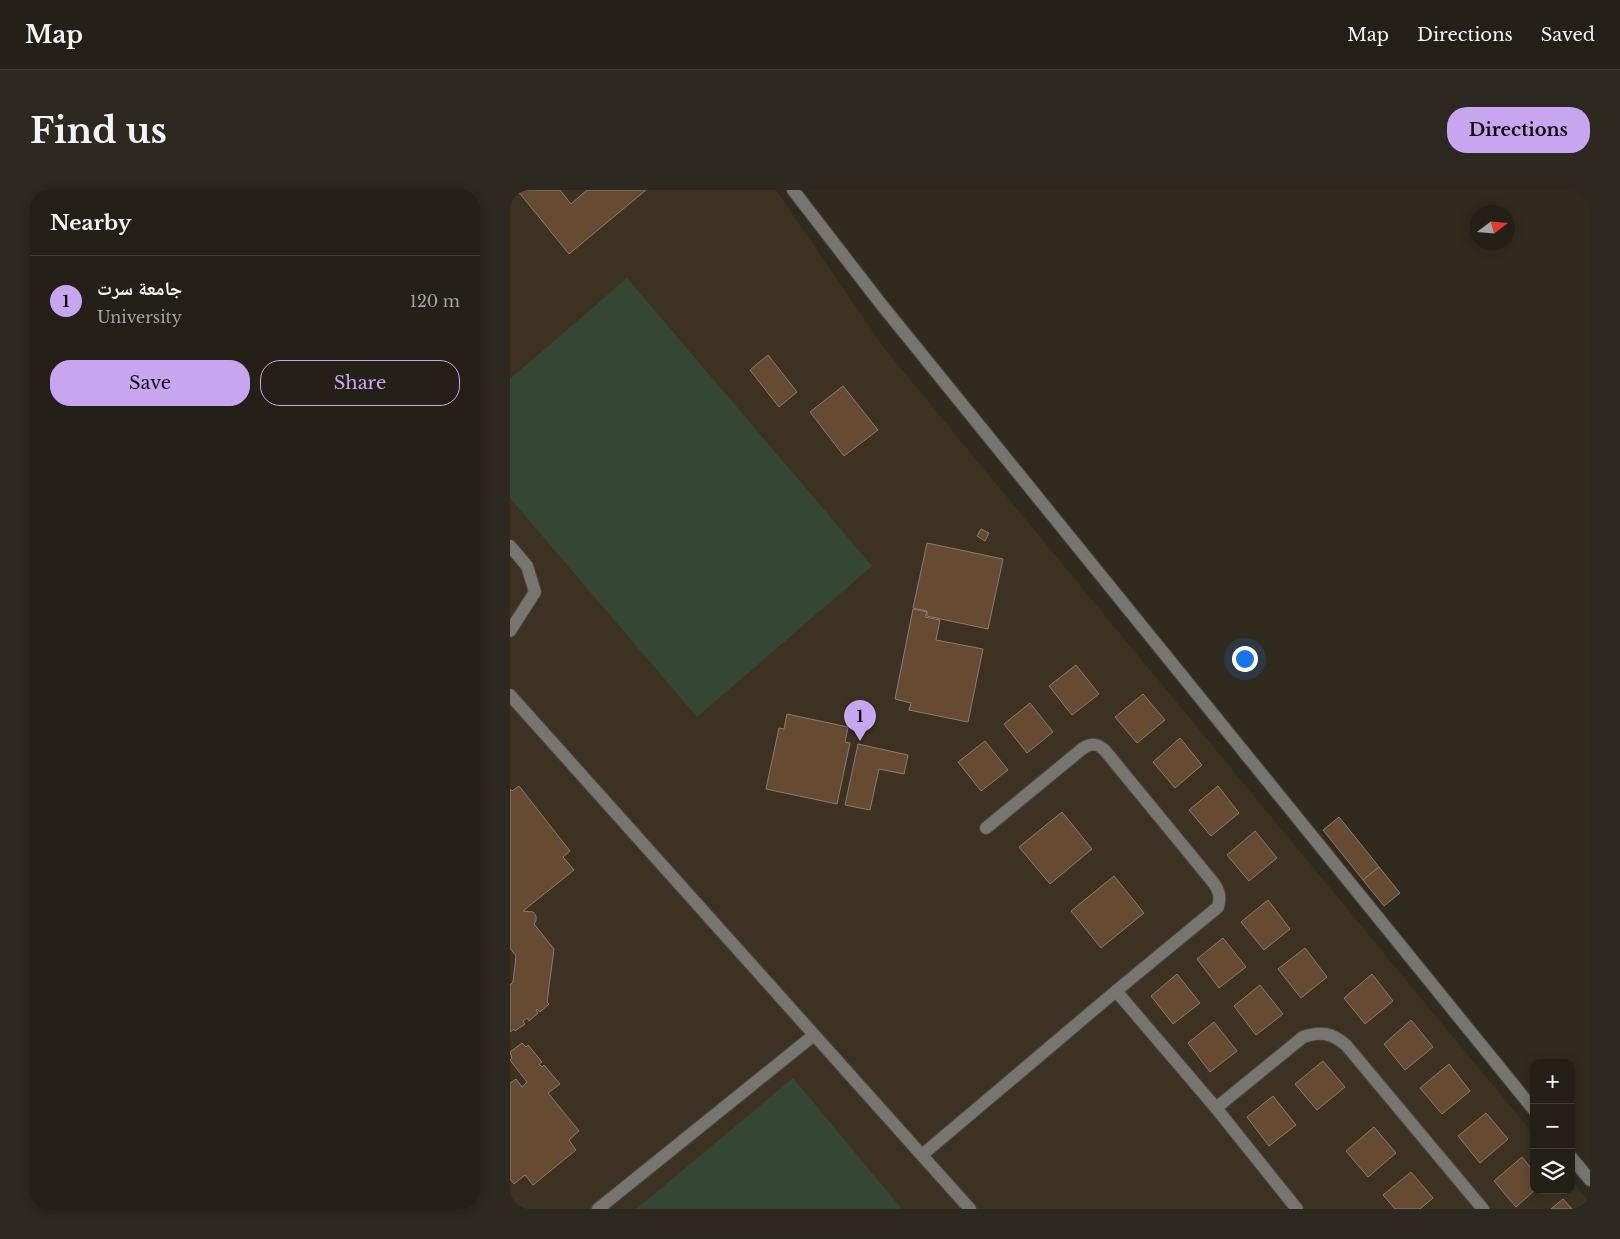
<!DOCTYPE html>
<html lang="en">
<head>
<meta charset="utf-8">
<style>
  :root { --surface:#252017; --page:#2d2820; --text:#f1f3f6; --muted:#a3a3a1; --line:#423e36; --accent:#c8a6ef }
  body { margin:0; font-family:"Libre Baskerville","Noto Naskh Arabic",serif; background:var(--page); color:var(--text) }
  .controls { position:absolute; right:15px; bottom:15px; display:grid; overflow:hidden; border-radius:10px; box-shadow:0 2px 12px #0003 }
  .controls button { width:45px; height:45px; display:grid; place-items:center; padding:0; border:0; border-bottom:1px solid var(--line); background:var(--surface); color:var(--text); font:25px sans-serif }
  .compass { position:absolute; left:960px; top:15px; width:45px; height:45px; border-radius:50%; background:var(--surface); box-shadow:0 2px 12px #0003; rotate:74deg }
  .you { position:absolute; left:734px; top:468px; width:18px; height:18px; margin:-12px; border:4px solid #fff; border-radius:50%; background:#1a73e8; box-shadow:0 0 0 8px #1a73e833 }
  .badge { display:grid; place-items:center; width:32px; height:32px; border-radius:50%; background:var(--accent); color:#111; font-size:16px; font-weight:700 }
  .pin { position:absolute; translate:-50% -41px; filter:drop-shadow(0 1px 2px #0008) }
  .pin::after { content:''; position:absolute; top:26px; width:18px; height:15px; background:inherit; clip-path:polygon(0 0,100% 0,50% 100%) }
  .list { margin:0; padding:0; list-style:none }
  h2 { display:flex; justify-content:space-between; align-items:center; height:65px; margin:0; padding:0 20px; font-size:21px }
  h2 small { font-size:16px; font-weight:400; color:var(--muted) }
  .list li { display:grid; grid-template-columns:32px 1fr auto; gap:15px; align-items:center; box-sizing:border-box; height:90px; padding:0 20px; border-top:1px solid var(--line) }
  .list b { display:block; font-size:19px; white-space:nowrap }
  .list p { margin:0; font-size:16px; white-space:nowrap; color:var(--muted) }
  .list em { font-size:16px; font-style:normal; color:var(--muted) }
  .actions { display:flex; gap:10px; padding:15px 20px }
  .actions a { flex:1; padding:11px 0; border:1px solid var(--accent); border-radius:20px; text-align:center; font-size:18px; color:var(--accent) }
  .actions .main { background:var(--accent); color:#111 }
  .icon { flex:none; width:28px; height:28px; fill:none; stroke:currentColor; stroke-width:2; stroke-linecap:round; stroke-linejoin:round }
  .map { position:relative; flex:none; width:1080px; height:1019px; overflow:hidden; border-radius:20px }
  header { display:flex; align-items:center; gap:30px; box-sizing:border-box; height:70px; padding:0 25px; background:var(--surface); border-bottom:1px solid var(--line) }
  header strong { font-size:24px }
  nav { display:flex; gap:28px; margin-inline-start:auto; font-size:18px }
  .intro { display:flex; align-items:center; justify-content:space-between; box-sizing:border-box; height:120px; padding:0 30px }
  h1 { margin:0; font-size:35px }
  .button { padding:12px 22px; border-radius:20px; background:var(--accent); color:#111; font-size:18px; font-weight:700 }
  main { display:flex; gap:30px; padding:0 30px }
  aside { flex:1; background:var(--surface); border-radius:20px; box-shadow:0 2px 12px #0003 }
  .map>svg:first-child { display:block }
  .built { fill:#3d3222 }
  .green { fill:#354634 }
  .building { fill:#664a32; stroke:#897d73 }
  .lines { fill:none; stroke-linecap:round; stroke-linejoin:round }
  .minor-casing { stroke:#4c453b; stroke-width:14 }
  .minor { stroke:#77756f; stroke-width:12 }
</style>
</head>
<body>
<header>
<strong>Map</strong>
<nav><a>Map</a><a>Directions</a><a>Saved</a></nav>
</header>
<div class="intro"><h1>Find us</h1><a class="button">Directions</a></div>
<main>
<aside>
<h2>Nearby<small></small></h2>
<ul class="list">
<li><span class="badge">1</span><div><b>جامعة سرت</b><p>University</p></div><em>120 m</em></li>
</ul>
<div class="actions"><a class="main">Save</a><a>Share</a></div>
</aside>
<div class="map">
<svg width="1080" height="1019" viewBox="0 0 1080 1019">
  <rect width="100%" height="100%" fill="#312a1f"/>
  <polygon class="built" points="0,0 266,0 374,158 1024,945 1024,1000 1061,1000 1061,990 1080,1013 1080,1019 0,1019"/>
  <g class="green">
    <polygon points="117,88 362,376 187,527 0,308 0,189"/>
    <polygon points="283,888 392,1019 126,1019"/>
  </g>
  <g class="building">
    <polygon points="7,0 50,0 61,14 77,0 136,0 59,64"/>
    <polygon points="258,165 287,202 269,217 240,180"/>
    <polygon points="333,196 368,240 334,266 300,222"/>
    <polygon points="471,339 479,343 475,351 467,346"/>
    <polygon points="417,353 493,369 478,439 417,426 417,421 403,418"/>
    <polygon points="403,419 417,422 415,427 430,430 426,450 473,459 458,532 399,520 401,513 385,509"/>
    <polygon points="566,475 589,504 562,525 539,496"/>
    <polygon points="633,504 655,530 627,553 605,527"/>
    <polygon points="520,513 543,542 517,563 494,534"/>
    <polygon points="277,524 338,537 335,552 340,553 327,614 256,599 269,538 274,539"/>
    <polygon points="670,548 692,575 665,598 643,572"/>
    <polygon points="475,551 498,580 471,601 448,572"/>
    <polygon points="348,554 398,565 394,584 369,579 360,620 335,615"/>
    <polygon points="9,596 60,661 53,667 64,680 13,721 23,722 26,726 26,731 24,734 44,759 37,812 39,814 30,822 27,819 26,820 28,823 19,831 17,828 13,831 15,834 5,841 4,839 0,842 0,795 3,792 6,766 0,758 0,599 2,601"/>
    <polygon points="708,596 729,623 701,646 679,620"/>
    <polygon points="552,622 582,659 540,694 509,657"/>
    <polygon points="829,627 869,677 853,690 813,640"/>
    <polygon points="745,641 767,668 739,691 717,665"/>
    <polygon points="869,677 890,703 874,716 853,690"/>
    <polygon points="604,686 634,723 591,758 561,721"/>
    <polygon points="758,710 780,739 754,760 731,732"/>
    <polygon points="713,748 736,777 709,798 687,769"/>
    <polygon points="795,758 817,787 791,808 768,779"/>
    <polygon points="667,784 690,813 663,834 641,806"/>
    <polygon points="862,784 883,811 855,834 834,808"/>
    <polygon points="750,795 773,824 746,845 724,816"/>
    <polygon points="901,830 923,857 895,880 874,854"/>
    <polygon points="704,832 727,861 700,882 678,853"/>
    <polygon points="12,853 16,857 18,855 32,872 29,874 32,877 34,875 50,894 38,903 69,941 59,950 66,960 23,995 15,985 4,994 0,989 0,893 6,889 12,897 17,892 0,870 2,868 0,862"/>
    <polygon points="813,871 835,897 807,920 785,894"/>
    <polygon points="939,874 960,901 932,924 910,898"/>
    <polygon points="763,906 786,935 759,956 737,927"/>
    <polygon points="976,923 998,949 970,973 948,946"/>
    <polygon points="864,937 886,963 858,987 836,961"/>
    <polygon points="1012,967 1024,982 1024,1000 1025,1000 1006,1017 984,991"/>
    <polygon points="901,982 923,1008 910,1019 885,1019 873,1005"/>
    <polygon points="1053,1009 1062,1019 1041,1019"/>
  </g>
  <g class="lines">
    <defs>
      <g id="minor">
        <polyline points="283,0 371,114 1024,920"/>
        <polyline points="0,356 17,376 25,402 0,441"/>
        <polyline points="0,505 460,1019"/>
        <polyline points="606,801 706,918 787,1019"/>
        <path d="M 706,918 L 793,847 C 811,841 822,843 836,855 L 973,1019"/>
        <path d="M 412,965 L 606,801 L 708,717 C 711,706 709,700 702,691 L 597,563 C 589,553 582,552 572,559 L 476,638"/>
        <polyline points="1061,967 1080,990"/>
        <polyline points="88,1019 304,845"/>
      </g>
    </defs>
    <use href="#minor" class="minor-casing"/>
    <use href="#minor" class="minor"/>
  </g>
</svg>
<div class="controls">
<button>+</button>
<button>−</button>
<button><svg class="icon" aria-label="layers" viewBox="0 0 24 24"><path d="M12 4l9 5-9 5-9-5zM3 14l9 5 9-5"/></svg></button>
</div>
<svg class="compass" viewBox="-18 -18 36 36"><path d="M0-13l5 13h-10z" fill="#e53935"/><path d="M0 13l5-13h-10z" fill="#a3a3a1"/></svg>
<div class="you"></div>
<div class="pin badge" style="left:350px;top:551px">1</div>
</div>
</main>
</body>
</html>
